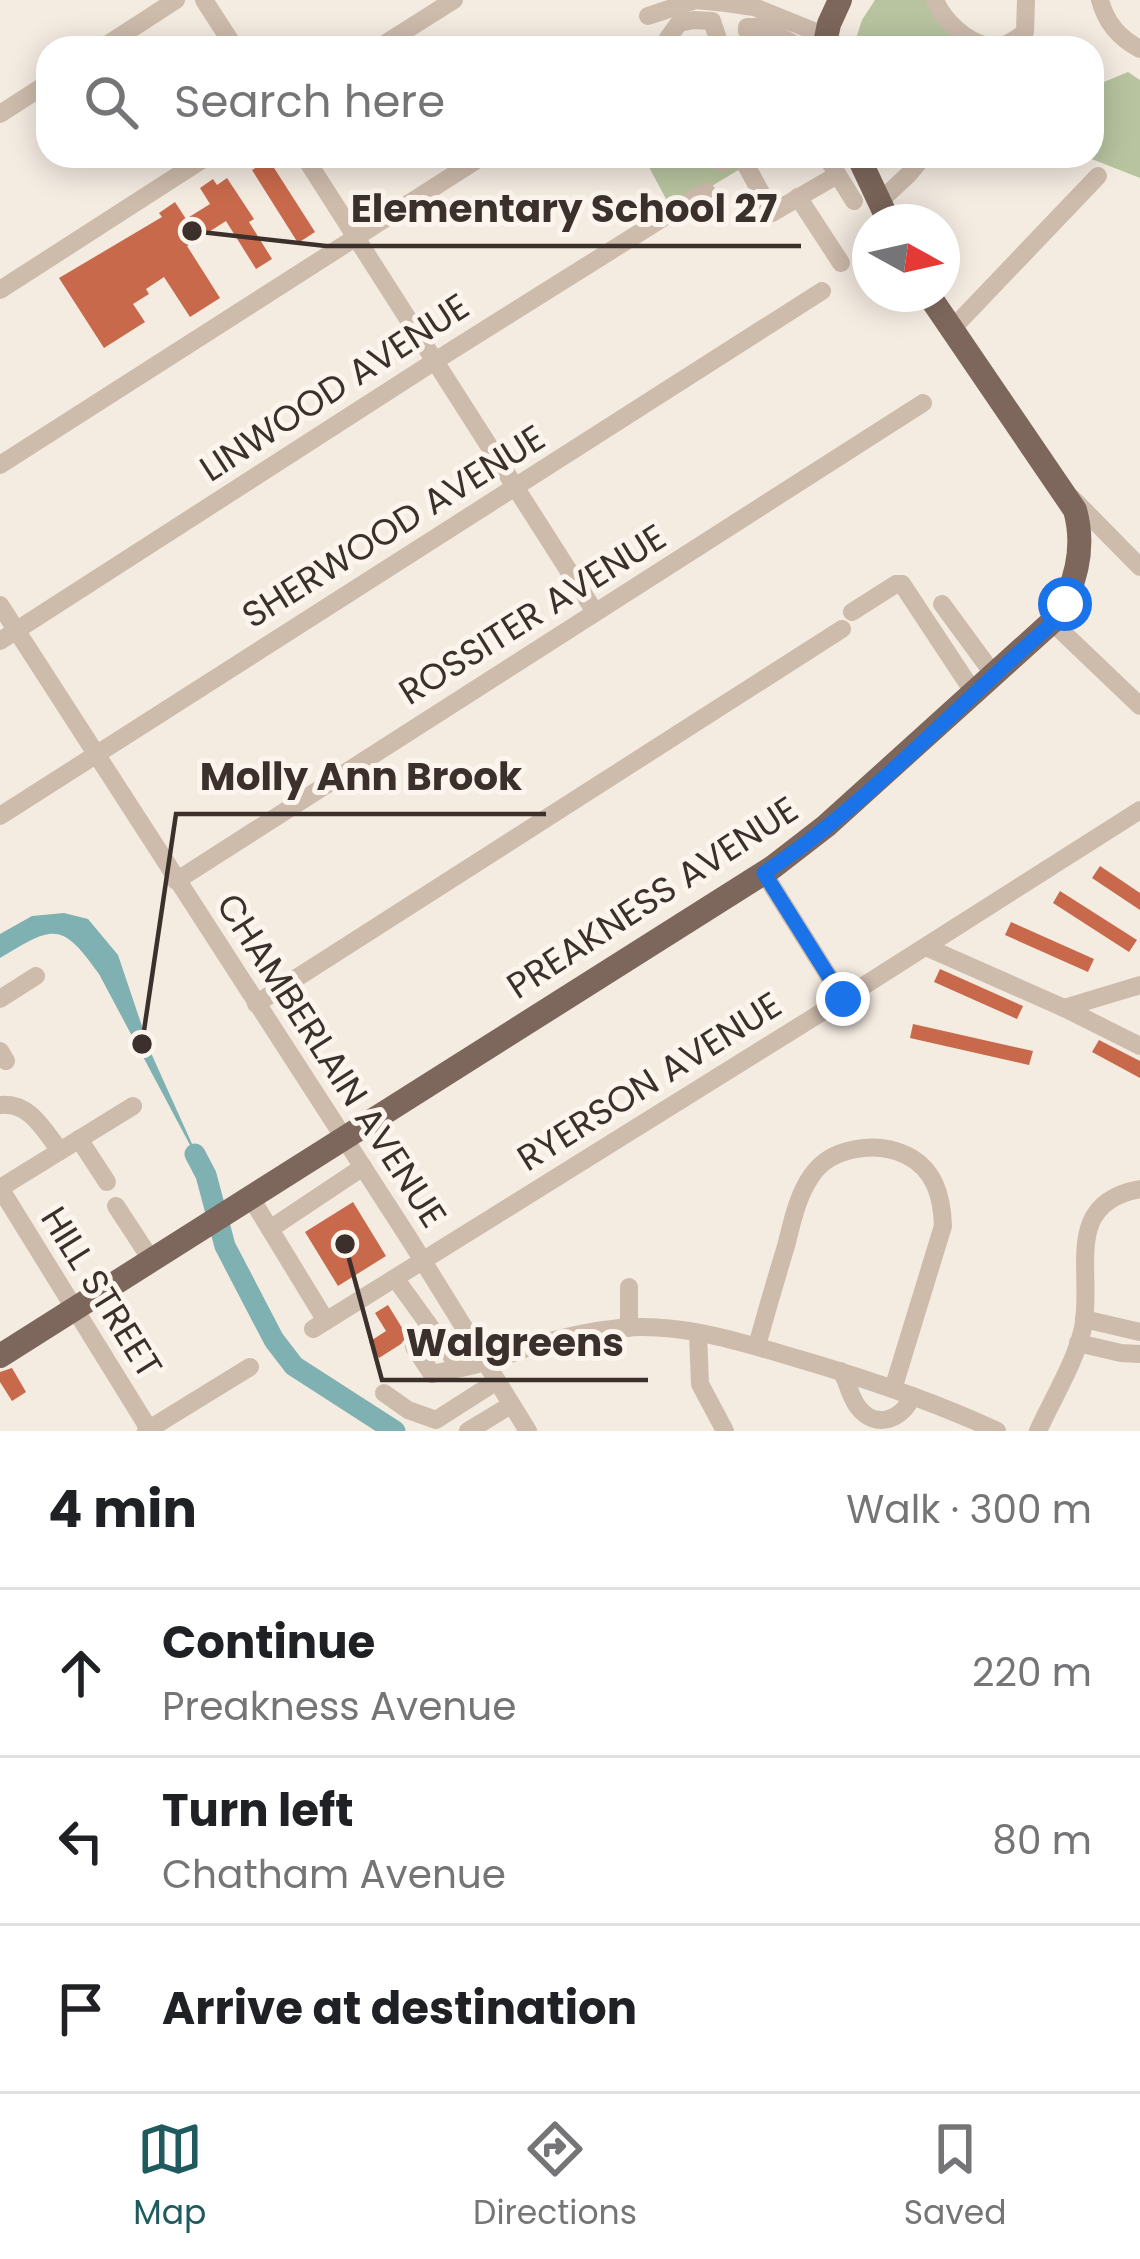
<!DOCTYPE html>
<html lang="en">
<head>
<meta charset="utf-8">
<style>
  :root { --surface:#fff; --page:#f6f6f6; --text:#202124; --muted:#757577; --line:#e0e0e0; --accent:#1f5a5e }
  body { margin:0; font-family:Poppins,sans-serif; background:var(--page); color:var(--text) }
  .compass { position:absolute; left:852px; top:204px; width:108px; height:108px; border-radius:50%; background:var(--surface); box-shadow:0 6px 30px #0003; rotate:98deg }
  .stop { position:absolute; width:36px; height:36px; margin:-27px; border:9px solid #1a73e8; border-radius:50%; background:#fff }
  .stop.end { background:#1a73e8; border-color:#fff; box-shadow:0 3px 12px #0008 }
  .list { margin:0; padding:0; list-style:none }
  h2 { display:flex; justify-content:space-between; align-items:center; height:156px; margin:0; padding:0 48px; font-size:51px }
  h2 small { font-size:39px; font-weight:400; color:var(--muted) }
  .list li { display:grid; grid-template-columns:78px 1fr auto; gap:36px; align-items:center; box-sizing:border-box; height:168px; padding:0 48px; border-top:3px solid var(--line) }
  .list b { display:block; font-size:45px; white-space:nowrap }
  .list p { margin:0; font-size:39px; white-space:nowrap; color:var(--muted) }
  .list em { font-size:39px; font-style:normal; color:var(--muted) }
  .icon { flex:none; width:66px; height:66px; fill:none; stroke:currentColor; stroke-width:2; stroke-linecap:round; stroke-linejoin:round }
  .map { position:relative; flex:none; width:1140px; height:1431px; overflow:hidden }
  .search { position:absolute; background:var(--surface); box-shadow:0 6px 30px #0003; left:36px; right:36px; top:36px; height:132px; display:flex; align-items:center; gap:30px; box-sizing:border-box; padding:0 42px; border-radius:36px; color:var(--muted); font-size:45px }
  .sheet { height:660px; background:var(--surface) }
  nav { display:flex; justify-content:space-around; align-items:center; box-sizing:border-box; height:168px; border-top:3px solid var(--line); background:var(--surface); font-size:33px; color:var(--muted) }
  nav a { display:grid; justify-items:center; gap:6px }
  nav .on { color:var(--accent) }
  .map>svg:first-child { display:block }
  .green { fill:#b8c4a0 }
  .water { fill:#7fb0b2 }
  .lines { fill:none; stroke-linecap:round; stroke-linejoin:round }
  .river { stroke:#7fb0b2; stroke-width:21 }
  .building { fill:#c8694b }
  .minor { stroke:#cdbbac; stroke-width:18 }
  .major { stroke:#7d675c; stroke-width:24 }
  .route { stroke:#1a73e8; stroke-width:15 }
  .labels { text-anchor:middle; stroke-width:10; stroke-linejoin:round; paint-order:stroke }
  .street-label { font-size:36px; fill:#3b302b; stroke:#fbf5ee }
  .leader { fill:none; stroke:#3b302b; stroke-width:4.5 }
  .callout-dot { fill:#3b302b; stroke:#fbf5ee; stroke-width:4.5 }
  .callout-label { font-size:39px; text-anchor:middle; font-weight:bold; fill:#3b302b; stroke:#fbf5ee; stroke-width:10; stroke-linejoin:round; paint-order:stroke }
</style>
</head>
<body>
<div class="map">
<svg width="1140" height="1431" viewBox="0 0 1140 1431">
  <rect width="100%" height="100%" fill="#f4ebe1"/>
  <g class="green">
    <polygon points="875,0 941,0 961,44 966,48 853,48 862,20"/>
    <polygon points="1128,72 1140,80 1140,178 1084,156 1092,156 1092,87"/>
    <polygon points="643,156 731,156 740,169 672,210"/>
  </g>
  <path class="water" d="M 64,913 L 88,919 L 118,955 L 151,1053 L 206,1175 L 99,974 C 61,920 53,926 0,958 L 0,934 L 32,916 Z"/>
  <g class="lines">
    <polyline class="river" points="195,1154 206,1175 225,1246 274,1340 294,1366 395,1431"/>
  </g>
  <g class="building">
    <polygon points="269,160 315,232 298,243 252,170"/>
    <polygon points="227,178 254,219 249,222 272,259 256,269 226,221 187,246 220,298 190,317 164,277 146,289 149,294 133,304 145,322 104,348 59,278 162,217 159,213 175,202 186,219 210,204 200,188 213,179 217,185"/>
    <polygon points="1100,866 1140,893 1140,910 1092,878"/>
    <polygon points="1060,891 1137,940 1129,952 1053,903"/>
    <polygon points="1011,922 1094,959 1088,972 1005,935"/>
    <polygon points="940,969 1023,1006 1017,1019 934,982"/>
    <polygon points="913,1024 1033,1051 1029,1065 910,1038"/>
    <polygon points="1099,1040 1140,1061 1140,1078 1092,1052"/>
    <polygon points="353,1202 386,1256 338,1286 305,1232"/>
    <polygon points="388,1305 407,1336 401,1344 379,1358 369,1342 386,1331 375,1313"/>
    <polygon points="12,1368 26,1392 12,1401 0,1382 0,1372"/>
  </g>
  <g class="lines">
    <g class="minor">
      <polyline points="204,0 235,48"/>
      <path d="M 935,0 C 943,20 966,42 988,46 C 1002,48 1016,40 1025,32 L 1026,0"/>
      <path d="M 1100,0 C 1106,23 1119,38 1140,49"/>
      <polyline points="648,16 696,0 726,3 754,7 826,36"/>
      <polyline points="102,48 176,0"/>
      <polyline points="378,48 454,0"/>
      <polyline points="667,48 668,38 679,23 694,20 712,21 721,48"/>
      <polyline points="760,48 747,31 747,27 762,27 801,48"/>
      <polyline points="0,114 48,83"/>
      <polyline points="304,156 595,612"/>
      <polyline points="710,156 722,163 736,156"/>
      <polyline points="741,156 772,213 837,175"/>
      <polyline points="826,156 854,201"/>
      <polyline points="798,197 841,263"/>
      <polyline points="879,202 908,175 924,156"/>
      <polyline points="0,290 208,156"/>
      <polyline points="951,330 1098,176"/>
      <polyline points="0,465 483,156"/>
      <polyline points="1072,498 1140,567"/>
      <polyline points="942,604 994,675"/>
      <polyline points="0,605 410,1240 528,1431"/>
      <polyline points="852,612 896,584 902,584 974,693"/>
      <polyline points="1052,622 1140,706"/>
      <polyline points="0,641 435,361 706,191"/>
      <polyline points="0,816 822,291"/>
      <polyline points="764,873 843,999"/>
      <polyline points="176,881 923,403"/>
      <polyline points="926,947 1064,1008 1140,1046"/>
      <polyline points="0,999 36,976"/>
      <polyline points="256,1004 842,629"/>
      <polyline points="1064,1008 1140,985"/>
      <polyline points="0,1051 6,1061"/>
      <path d="M 0,1105 C 29,1101 44,1130 60,1151"/>
      <polyline points="79,1139 107,1182"/>
      <polyline points="0,1188 149,1429"/>
      <polyline points="0,1188 133,1106"/>
      <polyline points="251,1198 326,1321"/>
      <polyline points="116,1206 152,1261"/>
      <polyline points="270,1229 363,1167"/>
      <path d="M 395,1278 L 460,1368 C 485,1364 506,1355 530,1347 C 559,1338 589,1331 620,1328 C 680,1322 741,1342 799,1359 C 867,1379 933,1401 997,1431"/>
      <polyline points="1084,1319 1140,1332"/>
      <polyline points="629,1328 629,1287"/>
      <polyline points="313,1329 843,999 1140,810"/>
      <polyline points="436,1334 414,1347 432,1374 460,1368"/>
      <polyline points="698,1334 700,1384 725,1431"/>
      <polyline points="1078,1343 1121,1353 1140,1354"/>
      <path d="M 757,1346 C 766,1313 776,1279 786,1246 C 792,1223 797,1196 812,1175 C 831,1147 876,1141 906,1155 C 935,1169 942,1197 943,1226 L 893,1389"/>
      <path d="M 841,1371 C 848,1382 850,1397 858,1407 C 875,1430 903,1420 912,1396"/>
      <polyline points="384,1393 408,1410 436,1420 497,1381"/>
      <polyline points="146,1431 250,1367"/>
      <polyline points="468,1431 511,1405"/>
      <path d="M 1038,1431 C 1053,1398 1075,1363 1083,1328 C 1094,1273 1061,1203 1140,1189"/>
    </g>
    <g class="major">
      <polyline points="824,48 829,24 840,0"/>
      <polyline points="858,156 889,222"/>
      <path d="M 0,1356 L 773,867 L 826,826 L 1054,620 C 1075,588 1086,549 1075,510 L 928,294"/>
    </g>
  </g>
  <g class="lines">
    <path class="route" d="M 843,999 L 764,873 C 868,804 953,709 1047,628 L 1065,604"/>
  </g>
  <g class="labels">
    <g class="street-label">
      <text transform="translate(334 387) rotate(-33)" y="13">LINWOOD AVENUE</text>
      <text transform="translate(393 526) rotate(-32)" y="13">SHERWOOD AVENUE</text>
      <text transform="translate(532 614) rotate(-32)" y="13">ROSSITER AVENUE</text>
      <text transform="translate(652 897) rotate(-33)" y="13">PREAKNESS AVENUE</text>
      <text transform="translate(332 1060) rotate(57)" y="13">CHAMBERLAIN AVENUE</text>
      <text transform="translate(649 1081) rotate(-32)" y="13">RYERSON AVENUE</text>
      <text transform="translate(102 1292) rotate(58)" y="13">HILL STREET</text>
    </g>
  </g>
  <path class="leader" d="M192 231L326 246H801M142 1044L176 814H546M345 1244L382 1380H648"/>
  <g class="callout-dot">
    <circle cx="192" cy="231" r="12"/>
    <circle cx="142" cy="1044" r="12"/>
    <circle cx="345" cy="1244" r="12"/>
  </g>
  <g class="callout-label">
    <text x="564" y="222">Elementary School 27</text>
    <text x="361" y="790">Molly Ann Brook</text>
    <text x="515" y="1356">Walgreens</text>
  </g>
</svg>
<svg class="compass" viewBox="-18 -18 36 36"><path d="M0-13l5 13h-10z" fill="#e53935"/><path d="M0 13l5-13h-10z" fill="#757577"/></svg>
<div class="stop" style="left:1065px;top:604px"></div>
<div class="stop end" style="left:843px;top:999px"></div>
<div class="search"><svg class="icon" aria-label="search" viewBox="0 0 24 24"><circle cx="10" cy="10" r="6"/><path d="M15 15l6 6"/></svg>Search here</div>
</div>
<section class="sheet">
<h2>4 min<small>Walk · 300 m</small></h2>
<ul class="list">
<li><svg class="icon" aria-label="ahead" viewBox="0 0 24 24"><path d="M12 20V5M6 11l6-6 6 6"/></svg><div><b>Continue</b><p>Preakness Avenue</p></div><em>220 m</em></li>
<li><svg class="icon" aria-label="left" viewBox="0 0 24 24"><path d="M17 20v-9H6M10 6l-5 5 5 5"/></svg><div><b>Turn left</b><p>Chatham Avenue</p></div><em>80 m</em></li>
<li><svg class="icon" aria-label="arrive" viewBox="0 0 24 24"><path d="M6 21V4h12l-3 4 3 4H6"/></svg><div><b>Arrive at destination</b></div></li>
</ul>
</section>
<nav>
<a class="on"><svg class="icon" aria-label="map" viewBox="0 0 24 24"><path d="M3 6l6-2 6 2 6-2v14l-6 2-6-2-6 2zM9 4v14M15 6v14"/></svg>Map</a>
<a><svg class="icon" aria-label="directions" viewBox="0 0 24 24"><path d="M12 3l9 9-9 9-9-9zM9 14v-3h6M13 9l2 2-2 2"/></svg>Directions</a>
<a><svg class="icon" aria-label="saved" viewBox="0 0 24 24"><path d="M7 4h10v16l-5-4-5 4z"/></svg>Saved</a>
</nav>
</body>
</html>
